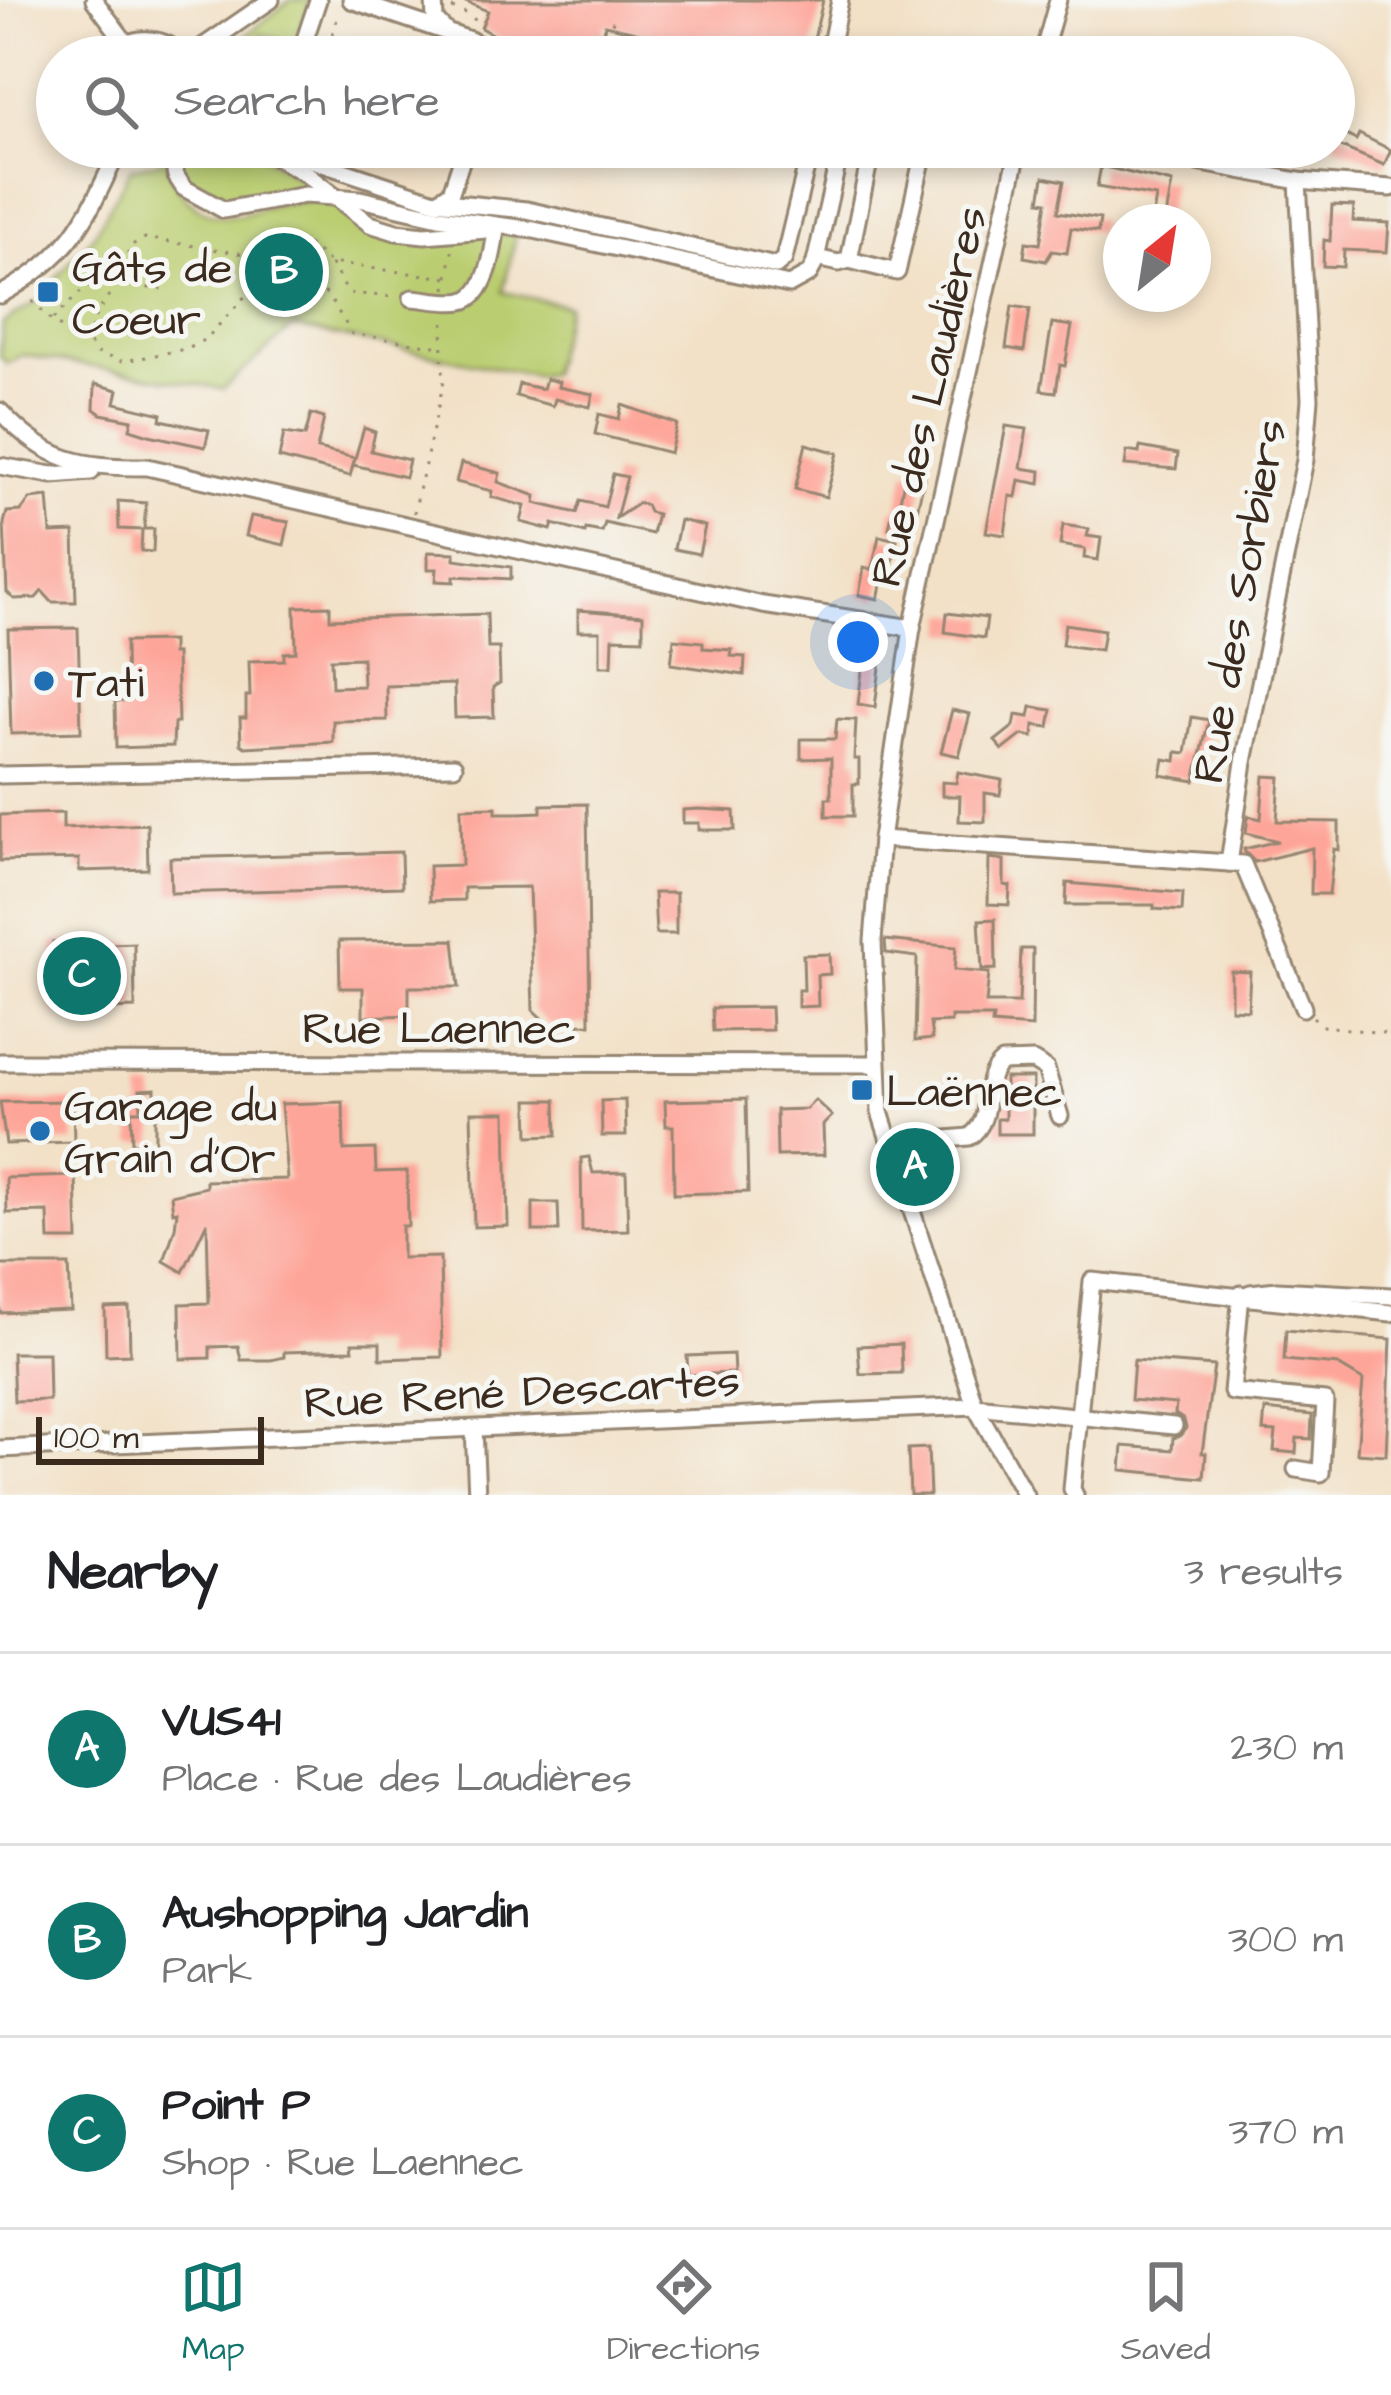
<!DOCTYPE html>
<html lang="en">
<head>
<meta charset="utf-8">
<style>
  :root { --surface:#fff; --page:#f2f2f2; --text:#202124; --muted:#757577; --line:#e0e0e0; --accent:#0f766e }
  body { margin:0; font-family:"Architects Daughter",sans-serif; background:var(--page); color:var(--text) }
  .compass { position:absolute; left:1103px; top:204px; width:108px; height:108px; border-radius:50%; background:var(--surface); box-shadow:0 6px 18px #0003; rotate:30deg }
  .scale { position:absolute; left:36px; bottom:30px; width:228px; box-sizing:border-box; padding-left:12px; border:6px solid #3b2a1e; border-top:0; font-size:33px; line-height:42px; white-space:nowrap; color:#3b2a1e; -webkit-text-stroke:9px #f6f6f2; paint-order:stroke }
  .you { position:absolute; left:858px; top:642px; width:42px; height:42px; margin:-30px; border:9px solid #fff; border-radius:50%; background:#1a73e8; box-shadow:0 0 0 18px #1a73e833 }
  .badge { display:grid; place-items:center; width:78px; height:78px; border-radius:50%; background:var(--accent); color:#fff; font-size:39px; font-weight:700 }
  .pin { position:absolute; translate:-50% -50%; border:6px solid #fff; box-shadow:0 3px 12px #0006 }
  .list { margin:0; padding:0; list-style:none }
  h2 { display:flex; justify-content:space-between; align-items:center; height:156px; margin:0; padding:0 48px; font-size:51px }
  h2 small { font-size:39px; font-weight:400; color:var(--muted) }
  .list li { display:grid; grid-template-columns:78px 1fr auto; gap:36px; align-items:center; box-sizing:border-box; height:192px; padding:0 48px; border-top:3px solid var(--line) }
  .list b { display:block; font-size:45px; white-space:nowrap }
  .list p { margin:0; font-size:39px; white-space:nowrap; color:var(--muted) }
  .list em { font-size:39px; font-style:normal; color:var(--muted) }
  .icon { flex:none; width:66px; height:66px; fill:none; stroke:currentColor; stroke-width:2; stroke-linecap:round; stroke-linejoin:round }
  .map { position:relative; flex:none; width:1391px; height:1495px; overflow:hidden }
  .search { position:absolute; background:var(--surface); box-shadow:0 6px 18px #0003; left:36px; right:36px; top:36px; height:132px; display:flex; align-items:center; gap:30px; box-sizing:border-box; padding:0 42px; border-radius:66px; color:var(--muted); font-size:45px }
  .sheet { height:732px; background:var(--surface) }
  nav { display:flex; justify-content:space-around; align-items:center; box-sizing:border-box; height:168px; border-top:3px solid var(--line); background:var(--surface); font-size:33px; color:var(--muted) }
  nav a { display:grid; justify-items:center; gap:6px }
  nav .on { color:var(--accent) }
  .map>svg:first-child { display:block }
  .green { fill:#bacd70; stroke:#7a7c47; stroke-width:3 }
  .building { fill:#fea599; fill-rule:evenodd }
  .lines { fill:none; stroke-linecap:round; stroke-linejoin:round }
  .minor-casing { stroke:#968672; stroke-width:21 }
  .path { stroke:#968672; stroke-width:3; stroke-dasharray:3 9; stroke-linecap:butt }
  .minor { stroke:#fff; stroke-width:15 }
  .poi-dot { fill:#1f6fb2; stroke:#f6f6f2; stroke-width:4.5 }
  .labels { text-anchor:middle; stroke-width:10; stroke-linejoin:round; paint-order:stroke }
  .poi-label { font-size:45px; fill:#3b2a1e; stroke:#f6f6f2; text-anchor:start }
  .street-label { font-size:45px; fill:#3b2a1e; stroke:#f6f6f2 }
</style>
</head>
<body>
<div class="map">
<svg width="1391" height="1495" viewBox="0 0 1391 1495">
  <rect width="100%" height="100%" fill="#f6f6f2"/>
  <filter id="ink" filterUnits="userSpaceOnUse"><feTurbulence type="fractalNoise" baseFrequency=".00833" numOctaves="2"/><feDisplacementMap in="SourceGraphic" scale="24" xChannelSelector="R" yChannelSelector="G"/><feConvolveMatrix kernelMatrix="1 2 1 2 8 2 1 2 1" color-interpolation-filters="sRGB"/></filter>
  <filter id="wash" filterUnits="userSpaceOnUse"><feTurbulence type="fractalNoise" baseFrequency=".004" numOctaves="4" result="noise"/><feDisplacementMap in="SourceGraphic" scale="48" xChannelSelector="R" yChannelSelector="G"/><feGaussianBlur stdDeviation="2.7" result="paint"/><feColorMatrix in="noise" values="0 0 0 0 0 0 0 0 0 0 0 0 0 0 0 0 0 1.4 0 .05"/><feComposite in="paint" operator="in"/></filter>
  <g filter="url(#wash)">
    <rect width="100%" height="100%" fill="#f2e1c7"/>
    <g class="green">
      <path d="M 290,0 L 311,0 L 293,50 L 287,49 L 288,42 L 262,34 C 257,44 233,57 220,57 Z"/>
      <path d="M 192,147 L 247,147 L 319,190 C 268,199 192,227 177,155 Z"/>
      <path d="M 166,160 C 175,193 196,218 234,216 C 250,214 265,206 281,204 C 297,201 314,201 330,200 C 379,249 453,228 516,235 L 503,292 L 568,306 L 549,373 L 537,376 L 293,327 L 223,389 L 22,355 L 7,364 L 0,356 L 3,323 L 53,291 L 56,278 L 94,235 L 131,168 Z"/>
    </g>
    <g id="blocks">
      <g class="building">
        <polygon points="461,0 823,0 810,57 715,57 717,50 605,25 598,57 579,57 540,41 532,57 481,28 488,11"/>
        <polygon points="1334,129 1356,140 1359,134 1391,150 1384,165 1334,144"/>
        <polygon points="1101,166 1172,183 1165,222 1152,222 1156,197 1097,187"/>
        <polygon points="1044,177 1064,181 1058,212 1100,219 1098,232 1071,228 1067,253 1052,251 1046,261 1024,257 1026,242 1040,244 1047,202 1040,201"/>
        <polygon points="1332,205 1354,206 1353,221 1389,223 1387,252 1344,250 1343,267 1323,266 1324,240 1330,241"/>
        <polygon points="1012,306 1030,309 1024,351 1006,348"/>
        <polygon points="1052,323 1072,326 1065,366 1060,365 1056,392 1041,390"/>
        <polygon points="546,379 559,382 558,387 593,394 590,407 555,399 553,406 516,396 519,384 543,389"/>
        <polygon points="95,384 118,390 115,403 162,414 161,420 209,430 205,447 149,435 130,429 132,420 101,414 94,409"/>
        <polygon points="622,405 677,424 670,453 595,434 599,414 619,419"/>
        <polygon points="311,414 324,418 317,449 355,458 350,476 279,458 284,433 305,436"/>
        <polygon points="1006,426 1027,429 1021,468 1041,471 1040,484 1019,480 1016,497 1010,496 1005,535 986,532"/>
        <polygon points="364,428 375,432 371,451 409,460 405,477 353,465"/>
        <polygon points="806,444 838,453 826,497 795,489"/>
        <polygon points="1140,447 1178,454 1176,469 1125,465 1127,451 1139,453"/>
        <polygon points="461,463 500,473 498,482 536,496 535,503 577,513 581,501 605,507 613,474 627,477 616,518 639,503 646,505 649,512 657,514 652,534 605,523 602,532 586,529 585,533 553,524 551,530 521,522 525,506 491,497 492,491 456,482"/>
        <polygon points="906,471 925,475 912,533 889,528 893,509 898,510"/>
        <polygon points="48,497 51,533 74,532 76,602 52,602 42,591 36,598 14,599 7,592 4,523 7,512 21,511 30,499"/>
        <polygon points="118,501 146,503 144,529 154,529 153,552 141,551 142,530 119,529"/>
        <polygon points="251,516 289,522 284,545 246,536"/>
        <polygon points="680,520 705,526 699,554 674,549"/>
        <polygon points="1063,525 1089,529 1087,536 1101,538 1098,560 1084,558 1085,549 1060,545"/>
        <polygon points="879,536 897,540 892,565 886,563 878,599 859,595 864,568 872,570"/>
        <polygon points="428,552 455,553 455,559 511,567 511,579 454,576 454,582 436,581 437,569 428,569"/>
        <path d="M 330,606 L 330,619 L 487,614 L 488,648 L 499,648 L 500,683 L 493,687 L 494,717 L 455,718 L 454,684 L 386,686 L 387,720 L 333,721 L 333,742 L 245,747 L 241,744 L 240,718 L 246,718 L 246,696 L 250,696 L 249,661 L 284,660 L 284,653 L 296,652 L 295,607 ZM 362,658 L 363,686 L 332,687 L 331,659 Z"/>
        <polygon points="578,610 643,615 643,639 613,638 612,666 600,666 600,631 578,631"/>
        <polygon points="947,613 987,618 984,638 945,632"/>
        <polygon points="1065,624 1104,630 1101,650 1062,645"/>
        <polygon points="78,628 81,732 11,734 8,629"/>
        <polygon points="674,639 703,642 703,648 732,650 731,656 745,657 744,675 671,664"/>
        <polygon points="172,641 172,654 176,654 178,723 174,723 173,746 116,748 115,701 126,701 125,642"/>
        <polygon points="860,641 883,643 875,707 858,704 864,654 859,654"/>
        <polygon points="1031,707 1052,710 1049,727 1034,725 1033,737 1022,735 1003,750 995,741 1014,726 1016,715 1029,717"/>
        <polygon points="952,710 970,714 959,756 941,752"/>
        <polygon points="1192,717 1209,720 1195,781 1161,775 1164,759 1176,761 1177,752 1186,753"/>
        <polygon points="837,719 856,720 854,759 859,759 859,784 853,784 853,816 826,816 826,798 831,798 831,758 801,759 801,739 835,739"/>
        <polygon points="958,772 1002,780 1000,795 985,793 985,822 959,821 960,796 942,796 942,782 956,783"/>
        <polygon points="1264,776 1280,777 1277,821 1339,822 1339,850 1334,849 1329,894 1311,894 1312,848 1255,862 1245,852 1244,849 1278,841 1246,833 1248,816 1261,819"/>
        <polygon points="587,804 590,1024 549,1025 533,1010 529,887 464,888 464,900 430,901 429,866 462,865 461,808 496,807 496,813 519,813 541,812 541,805"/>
        <polygon points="699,809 734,811 735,830 699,830 699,823 683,823 683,810"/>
        <polygon points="63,813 63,828 147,824 148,869 79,871 79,859 0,861 0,815"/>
        <polygon points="401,852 402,887 171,893 170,858"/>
        <polygon points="989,858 1004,860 1004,885 1010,886 1009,905 988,904"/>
        <polygon points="1067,883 1183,893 1182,911 1154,909 1154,905 1066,905"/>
        <polygon points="654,893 676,893 676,934 656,934"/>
        <polygon points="995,919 996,969 982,970 979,920"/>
        <polygon points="108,940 109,944 134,943 135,1008 55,1011 53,942"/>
        <polygon points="454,940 459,987 409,987 409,1015 363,1017 363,988 340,988 339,941"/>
        <polygon points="885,940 956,947 954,970 989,973 986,1003 1019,1003 1021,949 1033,949 1032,1027 992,1024 993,1017 951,1017 951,1022 930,1023 932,1039 915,1041 917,957 886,953"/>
        <polygon points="829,954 830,974 817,975 818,1006 798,1007 798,990 804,990 803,955"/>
        <polygon points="1231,971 1250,972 1248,1010 1231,1009"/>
        <polygon points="771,1007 772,1030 713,1031 712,1008"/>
        <polygon points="1005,1078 1033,1078 1033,1134 997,1134 997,1119 1005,1119"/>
        <polygon points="155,1089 155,1143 132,1143 131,1111 141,1111 140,1090"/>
        <polygon points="746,1099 748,1192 674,1194 673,1126 666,1126 665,1101"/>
        <polygon points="528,1100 556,1100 557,1135 529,1136"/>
        <polygon points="625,1100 626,1136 602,1136 601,1101"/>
        <polygon points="815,1100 832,1116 823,1125 824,1155 777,1156 776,1110 806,1109"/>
        <polygon points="73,1101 74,1142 6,1144 0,1102"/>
        <polygon points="343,1102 344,1150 375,1149 376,1172 407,1171 408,1226 402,1226 402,1258 440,1257 442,1357 380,1359 380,1343 352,1343 353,1350 284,1352 284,1357 271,1360 241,1360 238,1346 210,1347 210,1358 181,1359 180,1304 209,1303 207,1222 183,1272 164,1261 175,1228 177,1211 173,1212 171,1195 206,1187 206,1181 287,1179 281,1104"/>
        <polygon points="471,1112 506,1112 508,1226 474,1227"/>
        <polygon points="589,1157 593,1173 626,1172 628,1230 582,1231 581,1158"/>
        <polygon points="76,1176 78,1240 49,1240 48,1212 7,1213 6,1178"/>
        <polygon points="533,1203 558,1203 559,1231 533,1231"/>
        <polygon points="0,1265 69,1265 71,1310 0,1313"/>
        <polygon points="129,1307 130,1354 106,1355 105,1308"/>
        <polygon points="1286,1330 1391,1339 1386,1455 1357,1453 1363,1380 1338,1365 1284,1360"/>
        <polygon points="901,1344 902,1373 860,1374 858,1346"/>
        <polygon points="12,1353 48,1353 49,1400 14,1401"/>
        <polygon points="733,1354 734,1373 688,1375 687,1356"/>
        <polygon points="1134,1360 1214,1366 1202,1453 1206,1453 1204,1478 1121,1470 1123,1446 1172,1450 1173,1438 1180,1436 1186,1428 1184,1420 1175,1414 1176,1404 1131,1400"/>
        <polygon points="1265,1410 1312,1415 1311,1439 1297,1438 1296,1453 1274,1451 1276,1432 1263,1431"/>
        <polygon points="928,1448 930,1495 910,1495 908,1449"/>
      </g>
    </g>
  </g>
  <g filter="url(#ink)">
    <use href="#blocks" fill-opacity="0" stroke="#968672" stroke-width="3"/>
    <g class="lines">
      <defs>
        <g id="minor">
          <polyline points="94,0 126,43"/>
          <polyline points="351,0 470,40 500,57"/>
          <polyline points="434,0 435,20 445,30"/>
          <path d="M 109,57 C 131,33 162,35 185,57"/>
          <polyline points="188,57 271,0"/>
          <polyline points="299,57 318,0"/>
          <polyline points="833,57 832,39 840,0"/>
          <polyline points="1042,57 1058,0"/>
          <polyline points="170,147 176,176 184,188 224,210 305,195 360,199 439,217 534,230 789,285 809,274 815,263 841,147"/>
          <polyline points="257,147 306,174 370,224 396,232 425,235 486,230"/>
          <polyline points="271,147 435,201 527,210 776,266 784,259 811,147"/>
          <polyline points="1019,147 912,628 881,839 873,941 880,1112 975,1406 1025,1495"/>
          <polyline points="1117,147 1298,181 1391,188"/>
          <polyline points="1298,181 1310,399 1305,460 1244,762 1229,863 1243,864 1303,1008"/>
          <polyline points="438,201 451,192 466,147"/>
          <polyline points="816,258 839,263 849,260 897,272 925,147"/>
          <polyline points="849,260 872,147"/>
          <path d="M 0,295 C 73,254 86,220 120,147"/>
          <path d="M 412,298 C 427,299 448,304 463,301 C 487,296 494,249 496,229"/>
          <path d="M 0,411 C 47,462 80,467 147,467 L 763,605 L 912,628"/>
          <polyline points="0,466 52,475 91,472"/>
          <polyline points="0,775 454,766"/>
          <polyline points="881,839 1229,863"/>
          <polyline points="0,1062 877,1064"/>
          <path d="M 891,1144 L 969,1137 C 997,1118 978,1081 1002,1062 L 1033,1061 L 1046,1069 L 1060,1116"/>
          <polyline points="1250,1293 1277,1290 1391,1296"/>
          <polyline points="1241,1294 1232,1392 1325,1401 1321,1473 1296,1469"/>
          <polyline points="474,1429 477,1495"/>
          <polyline points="0,1449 975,1406 1174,1426"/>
          <polyline points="1075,1495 1072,1489 1092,1281 1391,1313"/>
        </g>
      </defs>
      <use href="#minor" class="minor-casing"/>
      <g class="path">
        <polyline points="452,8 469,14 483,28"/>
        <polyline points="607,47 613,20"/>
        <polyline points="514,52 529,57"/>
        <polyline points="325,57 339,13"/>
        <polyline points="548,57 558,57"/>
        <polyline points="605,57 607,47 650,57"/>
        <polyline points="331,264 348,293 394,297"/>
        <polyline points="223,273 234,254"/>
        <polyline points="446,289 452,251"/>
        <path d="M 32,301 L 54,323 L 89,343 L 97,353 L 120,361 L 136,359 L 190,348 L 207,338 L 249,292 L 262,263 L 279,255 C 312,266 335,306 352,334 L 442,347"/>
        <polyline points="53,319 86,287 94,284 164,289"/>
        <polyline points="89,341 93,320 121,276 130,246 145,238 244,254 298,241 311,246 330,263 448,278"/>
        <polyline points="414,513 445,376 442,367 444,316"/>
        <polyline points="1313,1017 1323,1026 1391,1034"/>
      </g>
      <use href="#minor" class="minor"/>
    </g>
  </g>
  <g class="poi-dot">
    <rect x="36" y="280" width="24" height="24" rx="6"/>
    <circle cx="44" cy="681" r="12"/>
    <rect x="850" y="1078" width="24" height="24" rx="6"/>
    <circle cx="40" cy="1131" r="12"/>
  </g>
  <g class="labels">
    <g class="poi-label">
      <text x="72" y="282">Gâts de<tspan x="72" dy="52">Coeur</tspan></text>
      <text x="68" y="697">Tati</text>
      <text x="886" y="1106">Laënnec</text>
      <text x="64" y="1121">Garage du<tspan x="64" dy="52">Grain d'Or</tspan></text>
    </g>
    <g class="street-label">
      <text transform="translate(927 396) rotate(-77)" y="16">Rue des Laudières</text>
      <text transform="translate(1238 601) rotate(-80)" y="16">Rue des Sorbiers</text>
      <text x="439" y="1043">Rue Laennec</text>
      <text transform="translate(522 1390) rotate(-3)" y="16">Rue René Descartes</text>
    </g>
  </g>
</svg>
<svg class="compass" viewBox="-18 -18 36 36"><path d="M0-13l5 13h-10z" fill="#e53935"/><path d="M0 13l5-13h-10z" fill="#757577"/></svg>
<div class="scale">100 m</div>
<div class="you"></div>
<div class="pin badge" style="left:915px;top:1167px">A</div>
<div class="pin badge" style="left:284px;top:272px">B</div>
<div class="pin badge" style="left:82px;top:976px">C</div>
<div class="search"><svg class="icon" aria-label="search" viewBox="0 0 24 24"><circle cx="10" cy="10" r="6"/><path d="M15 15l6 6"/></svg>Search here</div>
</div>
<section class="sheet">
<h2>Nearby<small>3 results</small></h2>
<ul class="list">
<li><span class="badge">A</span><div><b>VUS41</b><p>Place · Rue des Laudières</p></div><em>230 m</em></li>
<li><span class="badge">B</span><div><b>Aushopping Jardin</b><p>Park</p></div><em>300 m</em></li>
<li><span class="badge">C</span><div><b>Point P</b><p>Shop · Rue Laennec</p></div><em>370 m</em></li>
</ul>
</section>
<nav>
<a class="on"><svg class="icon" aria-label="map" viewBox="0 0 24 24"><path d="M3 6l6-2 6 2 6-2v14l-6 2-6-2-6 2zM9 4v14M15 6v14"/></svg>Map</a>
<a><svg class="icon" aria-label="directions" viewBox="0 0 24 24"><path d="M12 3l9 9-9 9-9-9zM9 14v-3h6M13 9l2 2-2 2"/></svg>Directions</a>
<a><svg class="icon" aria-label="saved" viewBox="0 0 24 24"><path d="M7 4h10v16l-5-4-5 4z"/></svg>Saved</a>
</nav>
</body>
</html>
